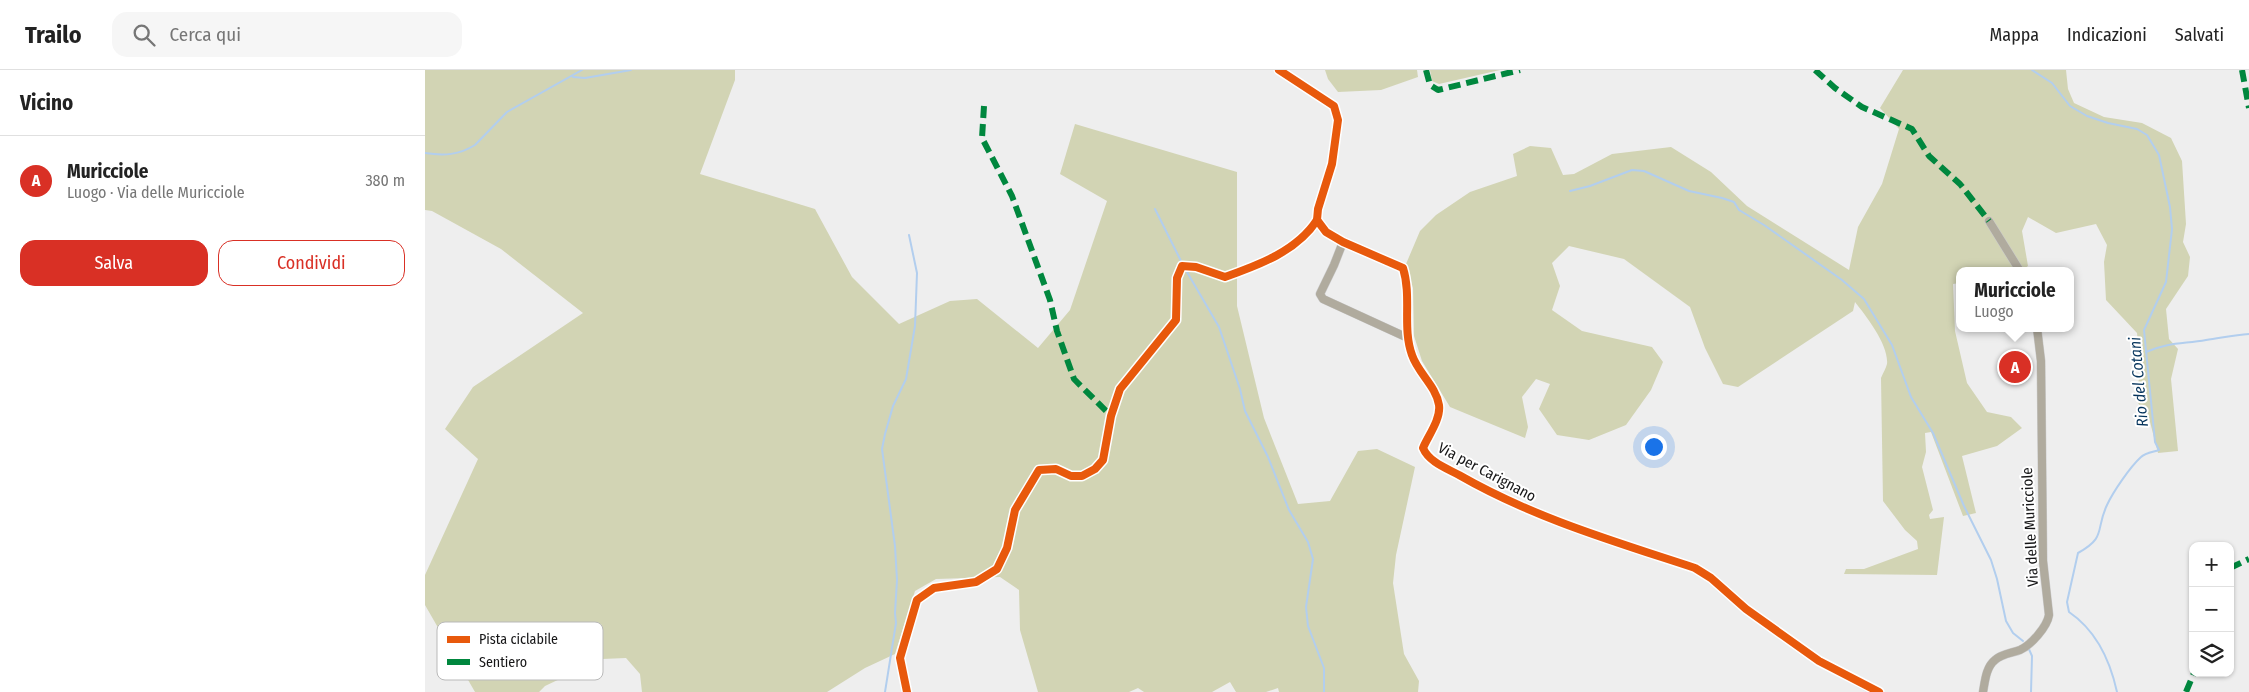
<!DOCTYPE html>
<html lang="it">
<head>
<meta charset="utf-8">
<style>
  :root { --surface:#fff; --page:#f6f6f6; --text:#222; --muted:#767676; --line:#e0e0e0; --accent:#d93025 }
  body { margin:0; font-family:"Fira Sans Condensed",sans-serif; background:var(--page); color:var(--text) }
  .controls { position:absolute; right:15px; bottom:15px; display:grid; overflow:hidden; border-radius:10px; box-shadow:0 1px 4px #0004 }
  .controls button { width:45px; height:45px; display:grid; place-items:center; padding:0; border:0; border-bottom:1px solid var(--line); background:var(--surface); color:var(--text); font:25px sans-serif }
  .you { position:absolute; left:1228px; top:376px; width:18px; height:18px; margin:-12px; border:4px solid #fff; border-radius:50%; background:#1a73e8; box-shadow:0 0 0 8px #1a73e833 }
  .badge { display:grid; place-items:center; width:32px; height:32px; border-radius:50%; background:var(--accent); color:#fff; font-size:16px; font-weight:700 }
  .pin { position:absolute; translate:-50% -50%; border:2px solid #fff; box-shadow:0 1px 5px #0006 }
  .popup { position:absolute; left:1531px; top:197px; width:118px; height:65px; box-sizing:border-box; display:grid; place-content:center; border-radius:10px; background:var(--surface); filter:drop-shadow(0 1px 4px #0005); font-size:16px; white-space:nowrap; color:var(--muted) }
  .popup b { font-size:19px; color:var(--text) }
  .popup::after { content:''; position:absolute; left:50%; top:100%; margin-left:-10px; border:10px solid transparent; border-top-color:var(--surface) }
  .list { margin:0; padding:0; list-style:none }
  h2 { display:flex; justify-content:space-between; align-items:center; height:65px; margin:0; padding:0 20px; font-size:21px }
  h2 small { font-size:16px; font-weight:400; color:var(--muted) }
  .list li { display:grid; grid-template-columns:32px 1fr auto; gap:15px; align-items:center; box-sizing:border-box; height:90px; padding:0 20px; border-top:1px solid var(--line) }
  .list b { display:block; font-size:19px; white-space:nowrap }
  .list p { margin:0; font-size:16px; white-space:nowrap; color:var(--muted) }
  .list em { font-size:16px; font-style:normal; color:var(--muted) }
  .actions { display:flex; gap:10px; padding:15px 20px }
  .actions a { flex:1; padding:11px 0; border:1px solid var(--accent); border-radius:15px; text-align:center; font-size:18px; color:var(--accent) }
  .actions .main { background:var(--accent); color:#fff }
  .icon { flex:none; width:28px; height:28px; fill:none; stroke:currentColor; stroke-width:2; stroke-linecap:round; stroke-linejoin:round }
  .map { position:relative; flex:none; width:1824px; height:622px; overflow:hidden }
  header { display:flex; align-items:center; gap:30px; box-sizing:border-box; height:70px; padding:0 25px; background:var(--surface); border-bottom:1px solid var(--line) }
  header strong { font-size:24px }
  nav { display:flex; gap:28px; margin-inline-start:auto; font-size:18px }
  .search { width:350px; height:45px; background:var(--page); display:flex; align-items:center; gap:12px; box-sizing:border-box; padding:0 18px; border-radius:15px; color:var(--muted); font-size:19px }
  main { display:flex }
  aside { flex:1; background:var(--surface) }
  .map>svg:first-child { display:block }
  .forest { fill:#d2d4b4 }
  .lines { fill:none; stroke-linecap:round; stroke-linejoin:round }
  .stream { stroke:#b2ceee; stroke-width:2 }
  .minor-casing { stroke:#cbcbcc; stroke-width:9 }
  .minor { stroke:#b0ab9e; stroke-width:8 }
  .quiet { stroke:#00873e; stroke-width:6; stroke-dasharray:12 6; stroke-linecap:butt }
  .cycleway-casing { stroke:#fff; stroke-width:11 }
  .cycleway { stroke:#e8590c; stroke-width:8 }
  .labels { text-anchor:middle; stroke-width:4; stroke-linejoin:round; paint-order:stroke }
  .street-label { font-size:15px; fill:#161617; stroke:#fff }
  .water-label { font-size:16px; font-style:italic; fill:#04335b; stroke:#fff }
  .key { fill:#fff; stroke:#b9b9b9; stroke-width:1 }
  .key-label { font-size:14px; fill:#161617 }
</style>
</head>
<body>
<header>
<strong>Trailo</strong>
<div class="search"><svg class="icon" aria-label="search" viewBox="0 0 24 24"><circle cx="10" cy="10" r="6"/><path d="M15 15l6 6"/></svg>Cerca qui</div>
<nav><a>Mappa</a><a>Indicazioni</a><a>Salvati</a></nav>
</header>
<main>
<aside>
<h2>Vicino<small></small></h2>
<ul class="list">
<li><span class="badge">A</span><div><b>Muricciole</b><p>Luogo · Via delle Muricciole</p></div><em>380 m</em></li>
</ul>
<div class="actions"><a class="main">Salva</a><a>Condividi</a></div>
</aside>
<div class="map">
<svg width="1824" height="622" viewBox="0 0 1824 622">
  <rect width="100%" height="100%" fill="#eee"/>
  <g class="forest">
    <polygon points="0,0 310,0 310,10 275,104 390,139 427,207 474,254 525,231 552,229 613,278 645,240 682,131 635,104 650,54 812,102 812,236 839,348 873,434 905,431 933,381 952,379 990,397 971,485 968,513 979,584 994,611 993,622 854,622 853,618 841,622 811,622 805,612 787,622 719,622 713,618 704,622 613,622 595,560 594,520 575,507 511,509 490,521 470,584 440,598 402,622 217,622 215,604 201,588 177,589 120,616 114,622 50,622 0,535 0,505 53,389 20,359 48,317 158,243 76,179 7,141 0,140"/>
    <polygon points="900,0 992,0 993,7 956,20 913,22 903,9"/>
    <polygon points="1005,0 1075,0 1014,14 1007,11"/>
    <path d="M 1478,0 L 1641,0 L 1643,19 L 1649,33 L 1679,47 L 1717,53 L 1746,68 L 1757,91 L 1761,154 L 1758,172 L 1765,187 L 1763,206 L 1741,239 L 1744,269 L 1753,279 L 1746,309 L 1753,381 L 1733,383 L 1724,348 L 1708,326 L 1716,304 L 1712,263 L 1681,230 L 1679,192 L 1682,175 L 1671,154 L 1631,163 L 1603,147 L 1597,161 L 1603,196 L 1596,201 L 1535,201 L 1535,213 L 1528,214 L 1530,261 L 1542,313 L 1562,342 L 1586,347 L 1597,358 L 1572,376 L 1537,386 L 1551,443 L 1538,446 L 1506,362 L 1500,363 L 1501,382 L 1497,397 L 1508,440 L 1504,445 L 1505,449 L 1519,447 L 1512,505 L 1419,504 L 1421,499 L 1439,499 L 1493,479 L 1492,471 L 1480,460 L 1458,431 L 1456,308 C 1458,303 1461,298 1462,294 C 1464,275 1441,246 1430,232 L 1428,241 L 1313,317 L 1298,314 L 1280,278 L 1265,237 L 1199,189 L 1144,176 L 1127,193 L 1135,216 L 1127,240 L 1157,261 L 1227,277 L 1238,292 L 1226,320 L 1201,355 L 1164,370 L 1132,365 L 1114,339 L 1125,314 L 1111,309 L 1097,327 L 1103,357 L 1100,368 L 1025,337 L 997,291 L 989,266 L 988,218 L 981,194 L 995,161 L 1011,145 L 1045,122 L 1092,106 L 1088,84 L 1105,76 L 1126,78 L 1138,105 L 1149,104 L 1187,84 L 1246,77 L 1286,102 L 1322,136 L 1424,200 L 1433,157 L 1457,114 L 1474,59 L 1455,38 Z"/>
  </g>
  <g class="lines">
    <g class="stream">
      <path d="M 1607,0 L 1627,13 L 1645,36 L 1662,46 L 1683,53 L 1712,59 L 1722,65 L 1734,85 L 1745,137 L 1747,159 L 1741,212 L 1719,260 L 1730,372 L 1734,380 C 1728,382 1720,383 1716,387 C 1705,397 1688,422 1682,435 C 1670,460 1682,467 1653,483 L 1642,532 L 1644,542 C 1672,561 1685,590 1692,622"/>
      <polyline points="148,7 160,8 206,0"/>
      <path d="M 0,83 C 19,86 34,85 50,75 L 82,42 L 157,0"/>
      <polyline points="1145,121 1165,116 1207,100 1219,101 1264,121 1297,128 1309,132 1314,140 1339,155 1417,210 1439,229 1467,275 1486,327 1508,363 1539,436 1566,490 1572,509 1581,551 1588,563 1598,571"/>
      <polyline points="730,139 757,193"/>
      <polyline points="762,202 794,257 815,319 820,341 843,387 864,440 883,472 888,489 881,537 883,556 899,598 899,622"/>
      <path d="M 1721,282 C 1744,272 1758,274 1781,270 C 1796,268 1809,265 1824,264"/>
      <polyline points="1603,577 1607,586 1606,622"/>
      <polyline points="1401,599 1444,622"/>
      <polyline points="460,622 471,553 470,543 472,510 470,476 457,379 460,364 468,336 481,309 490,256 492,203 484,165"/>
    </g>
    <defs>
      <g id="minor">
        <path d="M 854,0 L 909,36 L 913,50 L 907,94 L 893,139 L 892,150 L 901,162 L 918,172 L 978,198 C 987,227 977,258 987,285 C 993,303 1011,316 1014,335 C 1016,349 1003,366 998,378 C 1004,392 1021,398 1034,405 C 1109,448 1188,471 1270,498 L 1286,508 L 1321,539 L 1394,591 L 1454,622"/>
        <polyline points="1564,151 1595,201"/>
        <polyline points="918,172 909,195 895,224 898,229 983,268"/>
        <path d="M 482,622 L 475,588 L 492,530 L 509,518 L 551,512 L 572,499 L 582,478 L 590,440 L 614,400 L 631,399 L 646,406 L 657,406 L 670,399 L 678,390 L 686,346 L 695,319 L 751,250 L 752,208 L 757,196 L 771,197 L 800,207 C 834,195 872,181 892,150"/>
        <path d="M 1558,622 C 1560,611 1561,597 1570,590 C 1576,584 1587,583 1595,580 C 1606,575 1622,557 1624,545 L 1618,491 L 1616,291 L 1612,258"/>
      </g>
    </defs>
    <use href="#minor" class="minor-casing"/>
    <use href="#minor" class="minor"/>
    <g class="quiet">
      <polyline points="1001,0 1005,15 1013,20 1095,0"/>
      <polyline points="1390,0 1410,18 1437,37 1487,59 1504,86 1535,114 1564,151"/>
      <polyline points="1817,0 1824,38"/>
      <polyline points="559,36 557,68 587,126 625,230 632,261 649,309 686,346"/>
      <polyline points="1805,498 1824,489"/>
      <polyline points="1761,622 1769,603"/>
    </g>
    <defs>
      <g id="cycleway">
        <path d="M 854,0 L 909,36 L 913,50 L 907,94 L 893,139 L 892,150 L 901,162 L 918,172 L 978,198 C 987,227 977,258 987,285 C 993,303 1011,316 1014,335 C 1016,349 1003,366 998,378 C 1004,392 1021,398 1034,405 C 1109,448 1188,471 1270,498 L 1286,508 L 1321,539 L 1394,591 L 1454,622"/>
        <path d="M 482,622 L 475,588 L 492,530 L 509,518 L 551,512 L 572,499 L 582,478 L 590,440 L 614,400 L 631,399 L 646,406 L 657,406 L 670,399 L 678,390 L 686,346 L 695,319 L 751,250 L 752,208 L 757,196 L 771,197 L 800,207 C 834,195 872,181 892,150"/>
      </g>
    </defs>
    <use href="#cycleway" class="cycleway-casing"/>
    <use href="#cycleway" class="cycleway"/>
  </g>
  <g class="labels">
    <g class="street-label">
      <text transform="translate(1062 402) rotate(28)" y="5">Via per Carignano</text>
      <text transform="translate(1605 457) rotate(-93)" y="5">Via delle Muricciole</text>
    </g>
    <g class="water-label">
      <text transform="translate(1713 312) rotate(-95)" y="6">Rio del Cotani</text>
    </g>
  </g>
  <rect x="12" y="552" width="166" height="58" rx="8" class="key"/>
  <rect x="22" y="566" width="23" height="7" fill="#e8590c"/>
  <rect x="22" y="589" width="23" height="6" fill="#00873e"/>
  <g class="key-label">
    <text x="54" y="574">Pista ciclabile</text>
    <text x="54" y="597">Sentiero</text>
  </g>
</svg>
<div class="controls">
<button>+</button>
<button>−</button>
<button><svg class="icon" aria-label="layers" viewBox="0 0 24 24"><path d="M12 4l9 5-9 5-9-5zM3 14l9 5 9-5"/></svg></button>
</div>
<div class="you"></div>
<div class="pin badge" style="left:1590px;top:297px">A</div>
<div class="popup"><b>Muricciole</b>Luogo</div>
</div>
</main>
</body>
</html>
